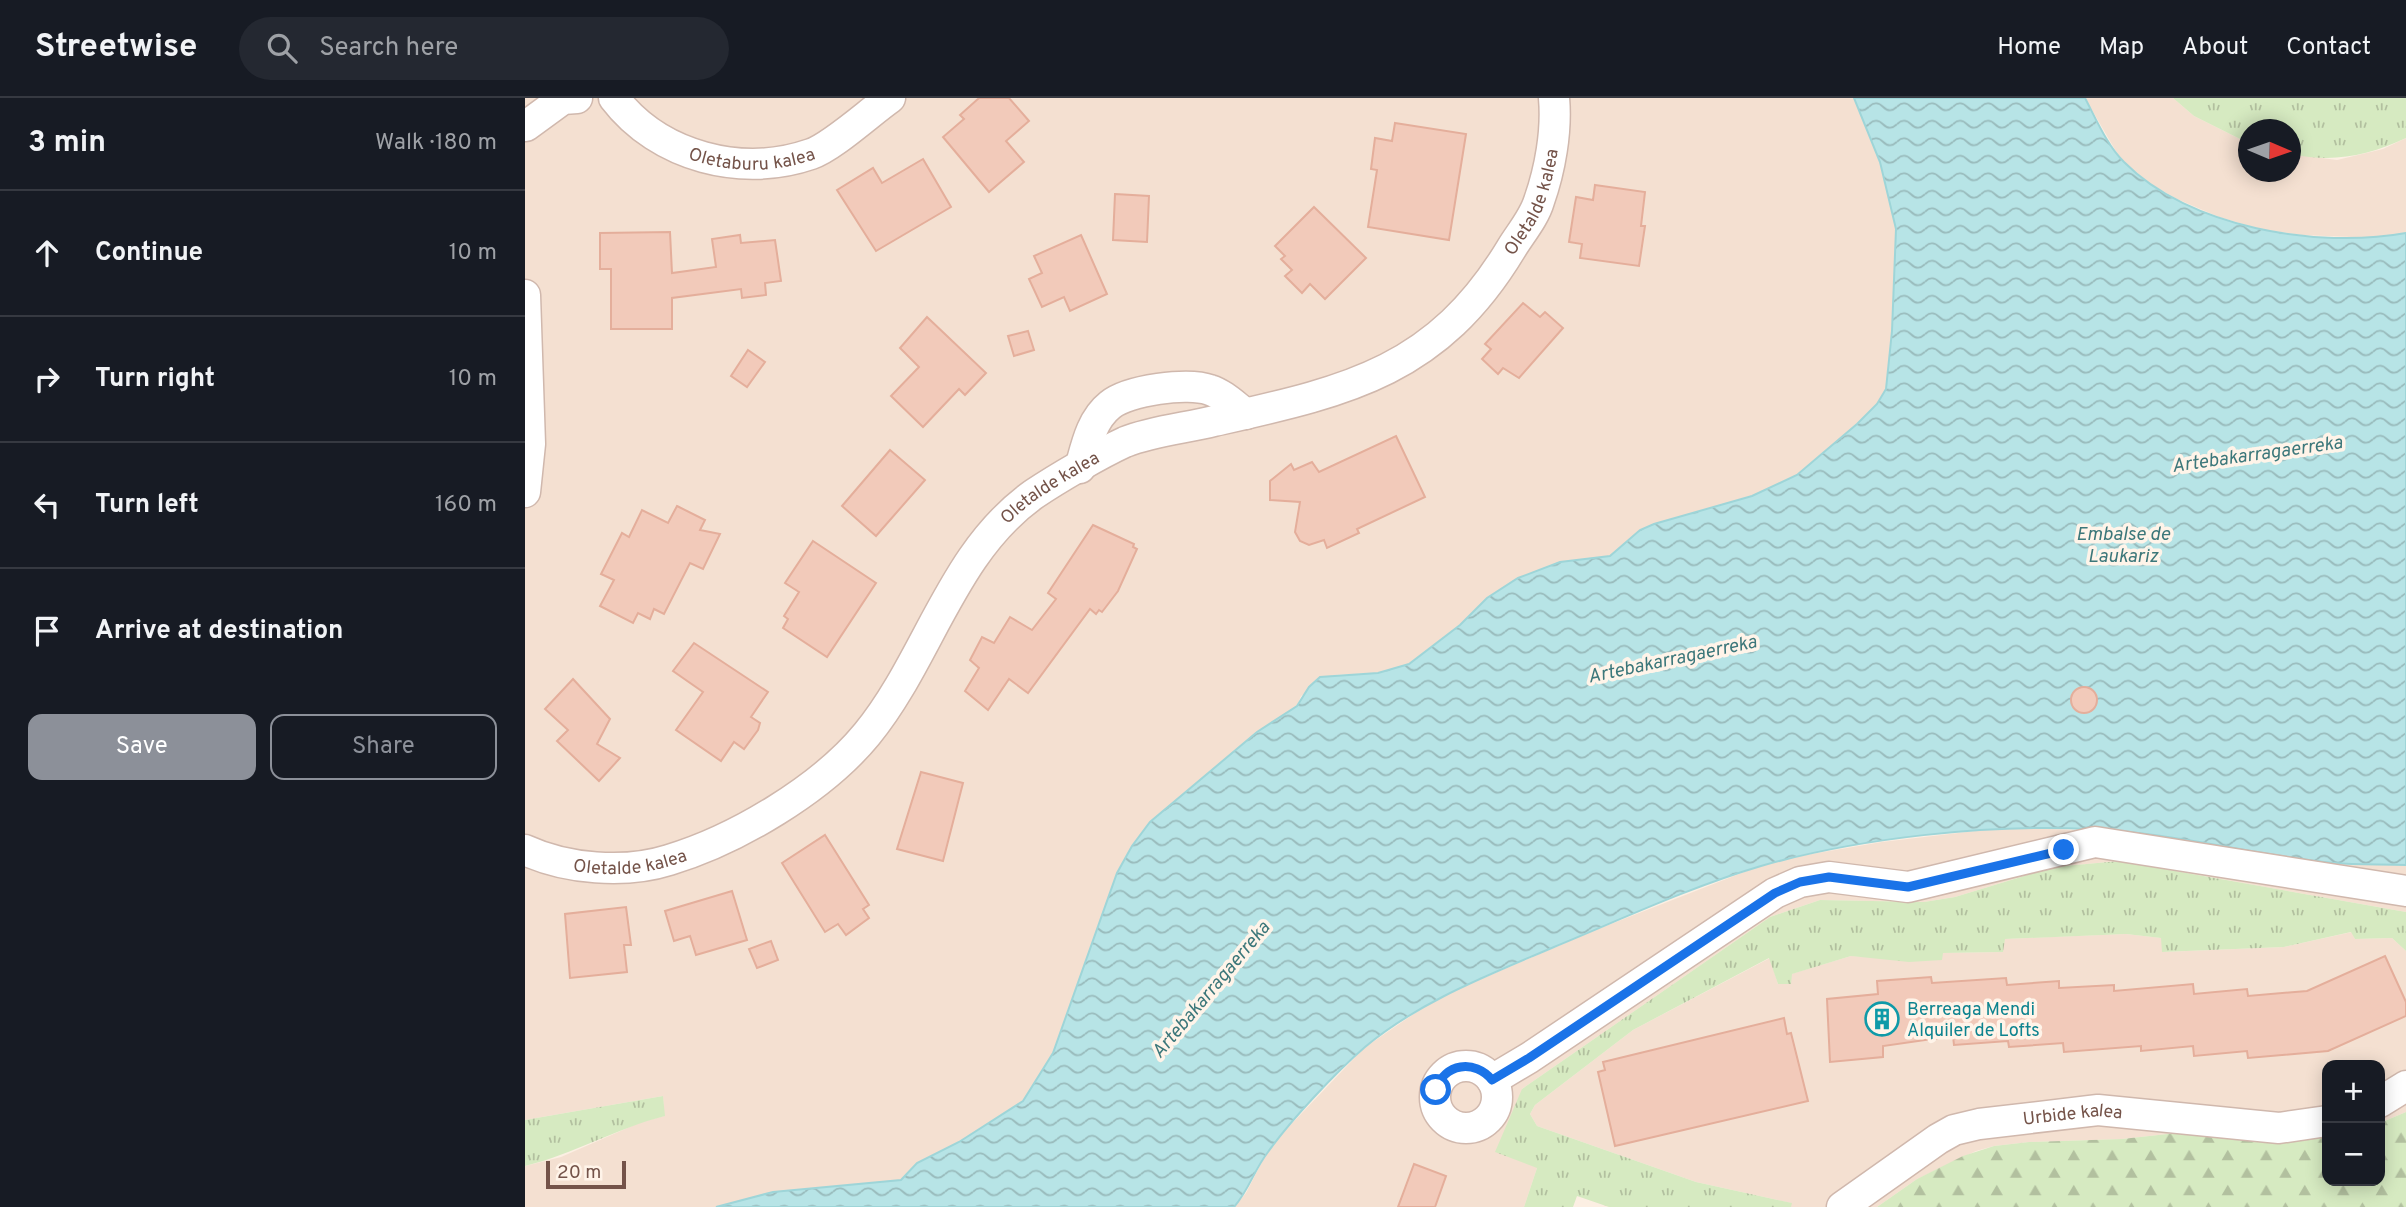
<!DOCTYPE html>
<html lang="en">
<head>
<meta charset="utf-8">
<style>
  :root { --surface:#171b24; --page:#242831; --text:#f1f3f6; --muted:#9ea1a6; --line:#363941; --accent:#8c9099 }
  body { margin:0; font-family:Overpass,sans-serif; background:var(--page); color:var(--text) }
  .controls { position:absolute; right:21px; bottom:21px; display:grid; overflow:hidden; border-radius:14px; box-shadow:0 4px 18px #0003 }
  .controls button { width:63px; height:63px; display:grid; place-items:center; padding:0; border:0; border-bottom:2px solid var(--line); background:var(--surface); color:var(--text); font:35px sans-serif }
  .compass { position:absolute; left:1713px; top:21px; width:63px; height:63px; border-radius:50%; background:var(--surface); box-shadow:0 4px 18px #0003; rotate:92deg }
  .scale { position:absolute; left:21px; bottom:18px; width:80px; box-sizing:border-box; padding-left:7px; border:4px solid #745349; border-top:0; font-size:19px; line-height:24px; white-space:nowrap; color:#745349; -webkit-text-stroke:5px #fff4e9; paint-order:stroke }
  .stop { position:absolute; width:21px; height:21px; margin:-16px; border:5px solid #1a73e8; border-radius:50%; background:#fff }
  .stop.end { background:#1a73e8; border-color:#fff; box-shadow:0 2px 7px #0008 }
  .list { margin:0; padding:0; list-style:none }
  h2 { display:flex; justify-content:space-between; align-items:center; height:91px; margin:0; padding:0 28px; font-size:30px }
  h2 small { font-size:23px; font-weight:400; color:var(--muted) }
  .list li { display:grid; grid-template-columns:46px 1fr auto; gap:21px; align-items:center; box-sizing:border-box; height:126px; padding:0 28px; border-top:2px solid var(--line) }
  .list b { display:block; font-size:26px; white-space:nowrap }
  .list em { font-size:23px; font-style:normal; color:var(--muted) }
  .actions { display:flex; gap:14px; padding:21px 28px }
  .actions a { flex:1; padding:16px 0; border:2px solid var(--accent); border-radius:14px; text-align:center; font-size:24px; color:var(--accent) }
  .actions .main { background:var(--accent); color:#fff }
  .icon { flex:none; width:38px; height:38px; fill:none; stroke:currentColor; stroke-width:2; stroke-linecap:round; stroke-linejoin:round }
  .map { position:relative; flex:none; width:1881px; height:1109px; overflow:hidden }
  header { display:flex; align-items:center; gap:42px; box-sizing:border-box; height:98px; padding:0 35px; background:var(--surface); border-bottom:2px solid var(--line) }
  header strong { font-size:33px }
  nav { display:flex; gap:38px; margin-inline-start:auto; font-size:24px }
  .search { width:490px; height:63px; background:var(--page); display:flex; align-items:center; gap:18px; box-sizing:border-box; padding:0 24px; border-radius:38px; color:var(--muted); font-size:26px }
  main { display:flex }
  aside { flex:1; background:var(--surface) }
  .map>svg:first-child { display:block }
  .residential { fill:#f4e0d1 }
  .grass { fill:url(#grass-tufts) }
  .forest { fill:url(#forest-firs) }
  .water { fill:url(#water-waves); stroke:#9ed5d8; stroke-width:2 }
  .building { fill:#f2caba; stroke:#e4ae9b; stroke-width:2 }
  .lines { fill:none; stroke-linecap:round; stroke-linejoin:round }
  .minor-casing { stroke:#d0b8ad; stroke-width:33 }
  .minor { stroke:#fff; stroke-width:30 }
  .route { stroke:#1a73e8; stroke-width:9 }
  .labels { text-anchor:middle; stroke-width:7; stroke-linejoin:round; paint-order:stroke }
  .street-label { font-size:18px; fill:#745349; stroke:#fff4e9 }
  .culture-label { font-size:18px; fill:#0d838f; stroke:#fff4e9; text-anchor:start }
  .water-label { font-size:19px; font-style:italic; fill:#3c777a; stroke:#fff4e9 }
</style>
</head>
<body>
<header>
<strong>Streetwise</strong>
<div class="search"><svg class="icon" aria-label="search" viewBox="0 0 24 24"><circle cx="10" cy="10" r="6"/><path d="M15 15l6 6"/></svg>Search here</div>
<nav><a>Home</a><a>Map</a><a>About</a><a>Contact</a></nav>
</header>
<main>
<aside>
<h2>3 min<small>Walk · 180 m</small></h2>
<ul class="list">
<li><svg class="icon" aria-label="ahead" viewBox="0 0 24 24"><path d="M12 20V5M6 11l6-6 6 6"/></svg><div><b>Continue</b></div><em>10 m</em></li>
<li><svg class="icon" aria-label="right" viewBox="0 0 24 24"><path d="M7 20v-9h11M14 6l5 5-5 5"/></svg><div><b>Turn right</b></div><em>10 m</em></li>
<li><svg class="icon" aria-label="left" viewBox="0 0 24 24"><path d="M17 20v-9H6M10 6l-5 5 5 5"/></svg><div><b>Turn left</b></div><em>160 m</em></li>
<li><svg class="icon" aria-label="arrive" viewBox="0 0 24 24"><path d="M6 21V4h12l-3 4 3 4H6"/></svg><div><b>Arrive at destination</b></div></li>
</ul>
<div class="actions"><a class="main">Save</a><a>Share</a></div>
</aside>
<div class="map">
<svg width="1881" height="1109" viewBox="0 0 1881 1109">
  <defs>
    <pattern id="grass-tufts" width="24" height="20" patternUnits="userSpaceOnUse" patternTransform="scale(1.75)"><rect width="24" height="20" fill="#d6eac1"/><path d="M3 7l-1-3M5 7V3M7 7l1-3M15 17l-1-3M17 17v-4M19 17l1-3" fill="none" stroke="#b2c09f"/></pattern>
    <pattern id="forest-firs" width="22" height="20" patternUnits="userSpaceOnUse" patternTransform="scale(1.75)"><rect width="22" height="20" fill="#d6eac1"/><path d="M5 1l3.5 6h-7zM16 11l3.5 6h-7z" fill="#b2c09f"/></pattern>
    <pattern id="water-waves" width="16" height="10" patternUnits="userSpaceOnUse" patternTransform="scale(1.75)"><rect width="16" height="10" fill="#b7e4e6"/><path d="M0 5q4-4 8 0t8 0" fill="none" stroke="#99bbbc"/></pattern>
  </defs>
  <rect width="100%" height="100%" fill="#fcefe3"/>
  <g class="residential">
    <polygon points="0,0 1329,0 1355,64 1371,131 1367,233 1361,291 1352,306 1332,326 1272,377 1227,398 1129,426 1115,432 1085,458 1035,464 962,500 935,527 884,566 853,575 808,577 776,598 772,608 732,634 592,775 528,955 498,1003 434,1044 392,1065 376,1082 248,1094 191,1109 0,1109 0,1068 36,1059 116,1024 139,1018 138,998 0,1022"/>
    <polygon points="1560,0 1648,0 1669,18 1723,45 1724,74 1766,74 1766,56 1812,62 1858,51 1881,40 1881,135 1852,140 1777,137 1735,131 1694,119 1652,101 1617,81 1596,62"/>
    <polygon points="1502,730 1630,736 1810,765 1881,767 1881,814 1594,763 1529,769 1430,799 1399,804 1295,802 1245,819 997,991 1012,1070 999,1109 709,1109 721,1095 740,1058 755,1038 839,950 899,909 933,891 1068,833 1232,769 1269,759 1357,744 1459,732"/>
    <polygon points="1827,834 1830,841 1867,840 1881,853 1881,1014 1855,1025 1855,967 1802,967 1802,1030 1679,1032 1597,1041 1504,1044 1469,1048 1451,1053 1392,1081 1352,1109 1266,1109 1266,1105 1171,1084 1012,1028 1005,1016 1010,1007 1108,932 1245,860 1253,886 1266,876 1326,858 1417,862 1417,855 1478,854 1479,841 1601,836 1637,840 1638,854 1759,849"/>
  </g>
  <g class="grass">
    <path d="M 1648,0 L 1881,0 L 1881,40 C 1842,58 1808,65 1766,56 L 1766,32 L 1724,32 L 1723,45 L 1669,18 Z"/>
    <polygon points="1594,763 1881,814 1881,853 1867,840 1830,841 1826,834 1759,849 1637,854 1636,840 1601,836 1480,841 1478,854 1418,855 1417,862 1384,864 1326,858 1267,876 1266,886 1253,886 1244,860 1108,932 1010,1007 1005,1016 1012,1028 1171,1084 1267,1105 1266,1109 1084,1109 1052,1098 1048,1109 999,1109 1012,1070 970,1054 997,991 1245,819 1295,802 1399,804 1430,799 1529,769"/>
    <path d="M 138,998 L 140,1018 C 92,1030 49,1056 0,1068 L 0,1022 Z"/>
  </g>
  <polygon class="forest" points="1881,1014 1881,1109 1352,1109 1392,1081 1438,1058 1469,1048 1504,1044 1597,1041 1679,1032 1802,1030 1802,1083 1855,1083 1855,1025"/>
  <path class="water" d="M 1329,0 L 1560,0 C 1571,21 1582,47 1599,64 C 1664,130 1793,151 1881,135 L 1881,767 C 1857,766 1833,767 1809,765 C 1727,757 1647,734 1564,731 C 1462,726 1334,740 1236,768 C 1165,789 1097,821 1029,849 C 964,877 895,903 840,949 C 811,974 765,1023 743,1054 C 729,1072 724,1092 709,1109 L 191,1109 L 248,1094 L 376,1082 L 392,1065 L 434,1044 L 498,1003 L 528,955 L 592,775 L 607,748 L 625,724 L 732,634 L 772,608 L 784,589 L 795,579 L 853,575 L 884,566 L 935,527 L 962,500 L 993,480 L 1035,464 L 1085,458 L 1115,432 L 1129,426 L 1227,398 L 1272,377 L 1332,326 L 1352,306 L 1361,291 L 1367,233 L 1371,131 L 1355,64 Z"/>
  <g class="building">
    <polygon points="454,0 484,0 504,23 481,43 499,64 464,94 418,39 439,21 435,17"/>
    <polygon points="870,25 941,36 924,142 843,129 852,72 846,71 850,40 867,43"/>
    <polygon points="398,61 426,109 351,153 312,92 348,70 357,85"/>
    <polygon points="1070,87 1120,94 1116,128 1120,128 1114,168 1055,160 1057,146 1044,144 1051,99 1068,102"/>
    <polygon points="590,96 624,98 622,144 588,142"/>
    <polygon points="789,109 841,160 800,201 785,186 777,195 760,178 767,172 756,161 760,158 750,148"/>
    <polygon points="145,134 147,175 191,169 187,141 215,137 216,145 250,142 256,183 240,185 241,197 217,200 216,191 147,200 147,231 86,231 86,171 75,171 75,135"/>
    <polygon points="556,137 582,196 545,213 539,199 517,209 504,181 517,175 509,158"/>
    <polygon points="998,205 1015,219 1020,214 1038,230 994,280 978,270 973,276 957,261 966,251 960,246"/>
    <polygon points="402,219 461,275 440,297 434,291 398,329 366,298 394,269 375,250"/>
    <polygon points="503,233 509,252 489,258 483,238"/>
    <polygon points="223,252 240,264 222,289 206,278"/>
    <polygon points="871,338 900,399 832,431 834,435 802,450 799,442 784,447 775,443 770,434 775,404 745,402 745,383 766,366 769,372 787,364 794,374"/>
    <polygon points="365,352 400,382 351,438 317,408"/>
    <polygon points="152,408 180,422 175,432 195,436 178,471 165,465 139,516 129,511 125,521 113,515 108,525 75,508 89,482 76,476 97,435 104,439 117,412 143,425"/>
    <polygon points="568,427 609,446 608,449 612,451 593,493 577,514 574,512 571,516 565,511 503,595 484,581 463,612 440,593 454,570 445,562 457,539 469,545 485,519 507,532 531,501 523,495"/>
    <polygon points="288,443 351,485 302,559 258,530 263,521 259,518 274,494 260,485"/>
    <polygon points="169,545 243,594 226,619 235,625 233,632 219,651 209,644 196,663 151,632 178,594 148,573"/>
    <polygon points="48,581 85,621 72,646 95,660 74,683 32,643 43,632 20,611"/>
    <circle cx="1559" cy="602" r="13"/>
    <polygon points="396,674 438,685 418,763 372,751"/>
    <polygon points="300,737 344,807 338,811 344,820 321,837 313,826 300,834 257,765"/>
    <polygon points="207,793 222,842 171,857 165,838 149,843 140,813"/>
    <polygon points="101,809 106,847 99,847 102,874 45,880 40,816"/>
    <polygon points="246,843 253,862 232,870 224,851"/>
    <polygon points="1860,858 1881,904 1881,918 1803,953 1723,960 1722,953 1669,958 1668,948 1616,953 1616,948 1539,954 1538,945 1484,949 1483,943 1429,947 1428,938 1358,948 1358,959 1305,964 1302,901 1353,896 1352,883 1406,879 1407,885 1481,880 1482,887 1534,883 1534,890 1589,887 1589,893 1668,886 1669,896 1722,891 1723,898 1782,893"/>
    <polygon points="1259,920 1262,936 1266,935 1283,1003 1090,1048 1073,974 1080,972 1078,964"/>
    <polygon points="889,1066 921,1078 910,1109 873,1109"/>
  </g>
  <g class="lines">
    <defs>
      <g id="minor">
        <path id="s1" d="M 89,0 C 134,59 217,80 286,56 C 307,49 345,14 365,0"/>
        <polyline points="1,28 38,1 52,0"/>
        <polyline points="0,197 5,346 0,394"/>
        <path d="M 555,370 C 561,349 566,322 585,307 C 603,292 663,284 685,292 C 698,296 710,308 721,316"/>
        <path id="s2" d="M 0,752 C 41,771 100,776 144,762 C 211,742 297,691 342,636 C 404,560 426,455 509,396 C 533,380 574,356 600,344 C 627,333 661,330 689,323 C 821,293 911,275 986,151 C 995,136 1009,120 1014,103 C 1025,72 1032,33 1029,0"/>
        <circle cx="941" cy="999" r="31"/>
        <polyline points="967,982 1004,960 1250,795 1275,784 1304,779 1383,789 1570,744 1881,793"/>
        <polyline points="1855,1004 1881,988"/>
        <path id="s3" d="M 1317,1109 L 1413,1041 L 1429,1032 L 1454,1026 L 1573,1012 L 1754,1030 L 1802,1023"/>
      </g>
    </defs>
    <use href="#minor" class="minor-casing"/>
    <use href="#minor" class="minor"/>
  </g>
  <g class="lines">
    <path class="route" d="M 911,992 C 919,965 950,961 967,982 L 1004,960 L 1250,795 L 1275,784 L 1304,779 L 1383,789 L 1539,752"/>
  </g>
  <defs>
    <symbol id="building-ring" viewBox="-11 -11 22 22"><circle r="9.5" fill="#fff4e9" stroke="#0f9aa8" stroke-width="1.5"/><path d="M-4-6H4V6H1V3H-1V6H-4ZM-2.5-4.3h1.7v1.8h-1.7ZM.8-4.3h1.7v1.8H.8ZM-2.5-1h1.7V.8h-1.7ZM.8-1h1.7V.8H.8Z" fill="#0f9aa8"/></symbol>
  </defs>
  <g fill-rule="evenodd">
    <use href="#building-ring" x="1338" y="902" width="38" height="38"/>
  </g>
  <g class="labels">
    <g class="street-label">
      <text dy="6" stroke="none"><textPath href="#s1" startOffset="158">Oletaburu kalea</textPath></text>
      <text dy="6" stroke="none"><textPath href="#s2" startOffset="1284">Oletalde kalea</textPath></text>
      <text dy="6" stroke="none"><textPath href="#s2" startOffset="696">Oletalde kalea</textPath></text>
      <text dy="6" stroke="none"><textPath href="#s2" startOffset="108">Oletalde kalea</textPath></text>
      <text dy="6" stroke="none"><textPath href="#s3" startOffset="256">Urbide kalea</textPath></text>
    </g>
    <g class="culture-label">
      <text x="1382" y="917">Berreaga Mendi<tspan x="1382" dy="21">Alquiler de Lofts</tspan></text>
    </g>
    <g class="water-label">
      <text transform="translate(1732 355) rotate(-8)" y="7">Artebakarragaerreka</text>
      <text x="1598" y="442">Embalse de<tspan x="1598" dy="22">Laukariz</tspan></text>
      <text transform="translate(1147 560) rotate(-12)" y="7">Artebakarragaerreka</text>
      <text transform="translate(685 891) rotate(-50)" y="7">Artebakarragaerreka</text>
    </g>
  </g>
</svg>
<div class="controls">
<button>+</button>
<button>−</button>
</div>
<svg class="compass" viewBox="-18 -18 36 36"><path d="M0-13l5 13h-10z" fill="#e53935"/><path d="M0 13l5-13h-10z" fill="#9ea1a6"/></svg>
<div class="scale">20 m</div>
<div class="stop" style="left:911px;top:992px"></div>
<div class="stop end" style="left:1539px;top:752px"></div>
</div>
</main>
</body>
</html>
